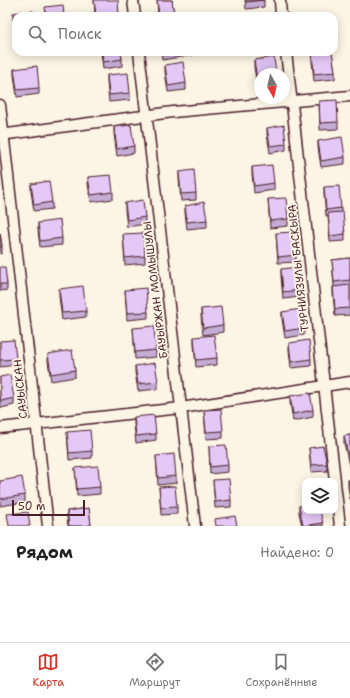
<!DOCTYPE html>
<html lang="ru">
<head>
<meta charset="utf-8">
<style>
  :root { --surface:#fff; --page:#f6f6f6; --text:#222; --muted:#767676; --line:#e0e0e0; --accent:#d93025 }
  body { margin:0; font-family:"Shantell Sans",sans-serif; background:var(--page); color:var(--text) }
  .controls { position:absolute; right:12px; bottom:12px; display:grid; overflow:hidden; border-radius:8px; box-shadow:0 2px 10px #0003 }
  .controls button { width:36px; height:36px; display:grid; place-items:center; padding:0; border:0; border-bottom:1px solid var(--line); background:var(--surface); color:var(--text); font:20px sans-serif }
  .compass { position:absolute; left:254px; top:68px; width:36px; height:36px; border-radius:50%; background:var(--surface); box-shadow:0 2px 10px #0003; rotate:172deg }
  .scale { position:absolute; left:12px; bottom:10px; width:73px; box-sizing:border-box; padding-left:4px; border:2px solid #4a1f2b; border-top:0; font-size:11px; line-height:14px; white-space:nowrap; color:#4a1f2b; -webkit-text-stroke:3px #fcf5e5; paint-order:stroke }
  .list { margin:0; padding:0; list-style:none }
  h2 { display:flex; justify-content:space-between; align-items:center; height:52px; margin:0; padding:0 16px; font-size:17px }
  h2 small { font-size:13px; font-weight:400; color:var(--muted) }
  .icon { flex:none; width:22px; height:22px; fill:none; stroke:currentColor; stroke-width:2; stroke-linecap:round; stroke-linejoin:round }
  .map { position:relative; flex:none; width:350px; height:526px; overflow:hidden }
  .search { position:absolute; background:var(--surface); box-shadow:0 2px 10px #0003; left:12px; right:12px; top:12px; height:44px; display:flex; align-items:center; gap:10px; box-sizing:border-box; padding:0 14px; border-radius:12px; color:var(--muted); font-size:15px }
  .sheet { height:116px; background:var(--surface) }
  nav { display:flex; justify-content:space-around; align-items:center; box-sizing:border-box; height:56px; border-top:1px solid var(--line); background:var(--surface); font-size:11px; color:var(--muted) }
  nav a { display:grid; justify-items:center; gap:2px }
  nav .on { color:var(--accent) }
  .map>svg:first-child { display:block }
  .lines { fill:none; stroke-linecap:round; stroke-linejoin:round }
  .minor-casing { stroke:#4a1f2b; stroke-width:13 }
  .minor { stroke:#fcf5e5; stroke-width:10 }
  .wall { fill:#c4acd4; stroke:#4a1f2b }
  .shaded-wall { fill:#a08cac; stroke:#4a1f2b }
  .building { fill:#e4c8f6; stroke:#4a1f2b }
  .labels { text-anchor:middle; stroke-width:3.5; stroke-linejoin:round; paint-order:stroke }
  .street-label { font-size:11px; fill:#4a1f2b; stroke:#fcf5e5 }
</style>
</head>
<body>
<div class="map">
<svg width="350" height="526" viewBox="0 0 350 526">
  <rect width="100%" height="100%" fill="#fcf5e5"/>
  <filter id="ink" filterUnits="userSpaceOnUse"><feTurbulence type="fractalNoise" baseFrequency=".025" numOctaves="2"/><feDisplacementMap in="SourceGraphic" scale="8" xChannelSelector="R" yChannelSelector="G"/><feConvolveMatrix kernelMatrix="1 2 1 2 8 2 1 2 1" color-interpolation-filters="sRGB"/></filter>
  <g filter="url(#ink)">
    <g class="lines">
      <defs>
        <g id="minor">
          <polyline points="133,0 135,16"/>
          <polyline points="280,0 281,16"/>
          <polyline points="139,52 195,526"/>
          <polyline points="286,52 335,481"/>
          <polyline points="0,105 48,526"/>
          <polyline points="0,135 173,112 350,96"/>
          <polyline points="0,428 181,408 350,382"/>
          <polyline points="335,483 340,526"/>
        </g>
      </defs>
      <use href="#minor" class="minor-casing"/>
      <use href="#minor" class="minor"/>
    </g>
    <g class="wall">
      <polygon points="94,0 119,16 95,16"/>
      <polygon points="157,0 172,0 174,16 158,16"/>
      <polygon points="245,0 264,0 264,7 246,9"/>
      <polygon points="13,13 16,16 16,41 13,20"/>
      <polygon points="49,52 67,52 67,53 50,55"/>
      <polygon points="101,52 121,52 122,59 122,66 103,69"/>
      <polygon points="161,52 194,52 194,55 162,60"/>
      <polygon points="311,52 332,52 335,72 335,79 314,81"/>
      <polygon points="254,60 260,74 260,85 257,85 254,67"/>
      <polygon points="165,65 186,83 186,90 168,92 165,72"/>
      <polygon points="14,69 39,88 39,94 17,97 14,75"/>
      <polygon points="107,75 130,93 130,100 109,102 107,82"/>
      <polygon points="319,101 338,122 338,129 320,130"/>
      <polygon points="114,127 134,146 134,153 117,156 114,134"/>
      <polygon points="267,128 286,144 286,150 270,153 267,134"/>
      <polygon points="318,141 345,157 345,164 321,167 318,147"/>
      <polygon points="252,167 274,183 274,190 254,193 252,174"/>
      <polygon points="179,172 196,193 196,200 181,201 179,179"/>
      <polygon points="88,177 113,192 113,199 91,202 88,184"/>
      <polygon points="31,184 52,202 52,209 34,211 31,191"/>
      <polygon points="324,187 341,208 341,212 345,234 345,241 330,242 328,216 326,216 324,194"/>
      <polygon points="268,199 288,219 288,226 270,228"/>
      <polygon points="125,203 145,217 145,224 127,227 125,210"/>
      <polygon points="185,206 207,220 207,227 187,229 185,212"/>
      <polygon points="38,223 62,238 62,245 40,247 38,230"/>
      <polygon points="0,233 2,246 2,253 0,254"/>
      <polygon points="276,233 296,255 296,262 278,263"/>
      <polygon points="123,234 145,256 145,263 125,265"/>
      <polygon points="350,258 350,315 335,316 333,294 333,287 334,287 332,260"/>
      <polygon points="0,267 7,284 7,290 0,291"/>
      <polygon points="281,269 301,290 301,297 283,299 281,276"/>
      <polygon points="59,289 86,311 86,317 62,320 59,296"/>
      <polygon points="125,290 148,312 148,318 127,320"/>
      <polygon points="201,309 223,325 223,332 203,335 201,316"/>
      <polygon points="282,312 304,328 304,335 285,338 282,319"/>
      <polygon points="133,328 156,350 156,357 135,359"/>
      <polygon points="194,337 217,358 217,365 196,367 194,344"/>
      <polygon points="0,341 16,359 16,365 0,367"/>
      <polygon points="289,343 311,359 311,366 291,368 289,350"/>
      <polygon points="48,354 75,370 75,377 51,381 48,361"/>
      <polygon points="135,366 158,382 158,389 138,391 135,372"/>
      <polygon points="0,377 14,398 14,405 1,408 0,401"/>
      <polygon points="290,396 313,410 313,417 293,421 290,403"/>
      <polygon points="204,410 223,431 223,438 206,439"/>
      <polygon points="134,417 156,434 156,440 136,443 134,424"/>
      <polygon points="67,432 92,451 92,458 69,460"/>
      <polygon points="350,435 350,466 349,466 344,443 344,436"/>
      <polygon points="209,446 228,465 228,472 210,474"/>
      <polygon points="309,448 327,464 327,471 311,472"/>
      <polygon points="156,456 176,476 176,483 158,485"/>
      <polygon points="75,468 100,487 100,494 77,496"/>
      <polygon points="213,480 231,500 231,507 215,508"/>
      <polygon points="348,480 350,480 350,499 348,487"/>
      <polygon points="0,481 25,495 25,502 0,506"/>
      <polygon points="159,487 177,507 177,514 161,515"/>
      <polygon points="299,506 323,523 323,526 302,526 299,513"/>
      <polygon points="89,508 91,526 68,526 67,518 67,511"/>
    </g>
    <rect class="shaded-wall" x="349" y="459" width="1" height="7"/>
    <g class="building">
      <polygon points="94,0 118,0 119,16 96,16"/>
      <polygon points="157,0 172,0 174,16 159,16"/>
      <polygon points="246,0 264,0 246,2"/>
      <polygon points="63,5 64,16 46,16 45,7"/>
      <polygon points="33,11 34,16 16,16 16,34 13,13"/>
      <polygon points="102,52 121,52 122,59 103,62"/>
      <polygon points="312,52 332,52 335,72 314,74"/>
      <polygon points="274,57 276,74 260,74 260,78 257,79 254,60"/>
      <polygon points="183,62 186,83 168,86 165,65"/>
      <polygon points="37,66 39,88 17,90 14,69"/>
      <polygon points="128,73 130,93 109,95 107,75"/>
      <polygon points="337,100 338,122 320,123 319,101"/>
      <polygon points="131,125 134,146 117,149 114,127"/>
      <polygon points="284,125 286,144 270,146 267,128"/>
      <polygon points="342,137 345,157 321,161 318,141"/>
      <polygon points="272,165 274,183 254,186 252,167"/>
      <polygon points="194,170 196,193 181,194 179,172"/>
      <polygon points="111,175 113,192 91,195 88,177"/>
      <polygon points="49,181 52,202 34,205 31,184"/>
      <polygon points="339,186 341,208 326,210 324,187"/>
      <polygon points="286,198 288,219 270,221 268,199"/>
      <polygon points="143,200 145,217 127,220 125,203"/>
      <polygon points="204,202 207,220 187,222 185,206"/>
      <polygon points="343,212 345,234 330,236 328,213"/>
      <polygon points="60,220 62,238 40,241 38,223"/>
      <polygon points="293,232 296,255 278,257 276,233"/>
      <polygon points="0,233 2,246 0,247"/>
      <polygon points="143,233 145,256 125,258 123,234"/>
      <polygon points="350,258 350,280 334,282 332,260"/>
      <polygon points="0,267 5,267 7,284 0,284"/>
      <polygon points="298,267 301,290 283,292 281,269"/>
      <polygon points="350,285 350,308 335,309 333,287"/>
      <polygon points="83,286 86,311 62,313 59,289"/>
      <polygon points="146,288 148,312 127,313 125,290"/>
      <polygon points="221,307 223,325 203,328 201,309"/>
      <polygon points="301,309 304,328 285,331 282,312"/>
      <polygon points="154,326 156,350 135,352 133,328"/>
      <polygon points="214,335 217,358 196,360 194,337"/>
      <polygon points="14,340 16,359 0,360 0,341"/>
      <polygon points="309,340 311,359 291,362 289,343"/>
      <polygon points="72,350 75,370 51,374 48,354"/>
      <polygon points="155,363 158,382 138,384 135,366"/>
      <polygon points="10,375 14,398 1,401 0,394 0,377"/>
      <polygon points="310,393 313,410 293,414 290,396"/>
      <polygon points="221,409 223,431 206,432 204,410"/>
      <polygon points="154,415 156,434 136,436 134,417"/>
      <polygon points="90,430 92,451 69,453 67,432"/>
      <polygon points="350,435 350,459 349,459 344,436"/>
      <polygon points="226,445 228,465 210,467 209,446"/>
      <polygon points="323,446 327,464 311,465 309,448"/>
      <polygon points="174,454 176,476 158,478 156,456"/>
      <polygon points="98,466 100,487 77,489 75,468"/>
      <polygon points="22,477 25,495 0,499 0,481"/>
      <polygon points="229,479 231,500 215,502 213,480"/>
      <polygon points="348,480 350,480 350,492"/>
      <polygon points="175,486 177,507 161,508 159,487"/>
      <polygon points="305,505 305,511 320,511 323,523 303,526 299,506"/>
      <polygon points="89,508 91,525 84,526 69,526 67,511"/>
      <polygon points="28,512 30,526 9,526 7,514"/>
      <polygon points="235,516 237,526 216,526 215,519"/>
    </g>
  </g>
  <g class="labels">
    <g class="street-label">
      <text transform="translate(298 268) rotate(-96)" y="4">ТУРНИЯЗУЛЫ БАСКЫРА</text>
      <text transform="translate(155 290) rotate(-97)" y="4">БАУЫРЖАН МОМЫШУЛЫ</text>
      <text transform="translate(20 389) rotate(-96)" y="4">САУЫСКАН</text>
    </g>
  </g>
</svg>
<div class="controls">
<button><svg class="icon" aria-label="layers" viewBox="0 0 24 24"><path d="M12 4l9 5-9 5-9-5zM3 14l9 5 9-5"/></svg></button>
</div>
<svg class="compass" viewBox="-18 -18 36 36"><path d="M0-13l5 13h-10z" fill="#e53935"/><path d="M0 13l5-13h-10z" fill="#767676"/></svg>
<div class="scale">50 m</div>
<div class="search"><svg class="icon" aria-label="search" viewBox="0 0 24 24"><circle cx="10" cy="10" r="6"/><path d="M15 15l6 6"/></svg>Поиск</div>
</div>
<section class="sheet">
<h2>Рядом<small>Найдено: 0</small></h2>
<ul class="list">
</ul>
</section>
<nav>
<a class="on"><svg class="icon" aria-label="map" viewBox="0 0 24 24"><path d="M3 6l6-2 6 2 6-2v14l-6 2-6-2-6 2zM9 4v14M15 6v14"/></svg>Карта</a>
<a><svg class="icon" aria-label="directions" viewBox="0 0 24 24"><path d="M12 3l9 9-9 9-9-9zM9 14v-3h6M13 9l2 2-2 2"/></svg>Маршрут</a>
<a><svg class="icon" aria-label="saved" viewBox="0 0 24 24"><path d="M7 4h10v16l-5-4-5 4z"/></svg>Сохранённые</a>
</nav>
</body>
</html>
